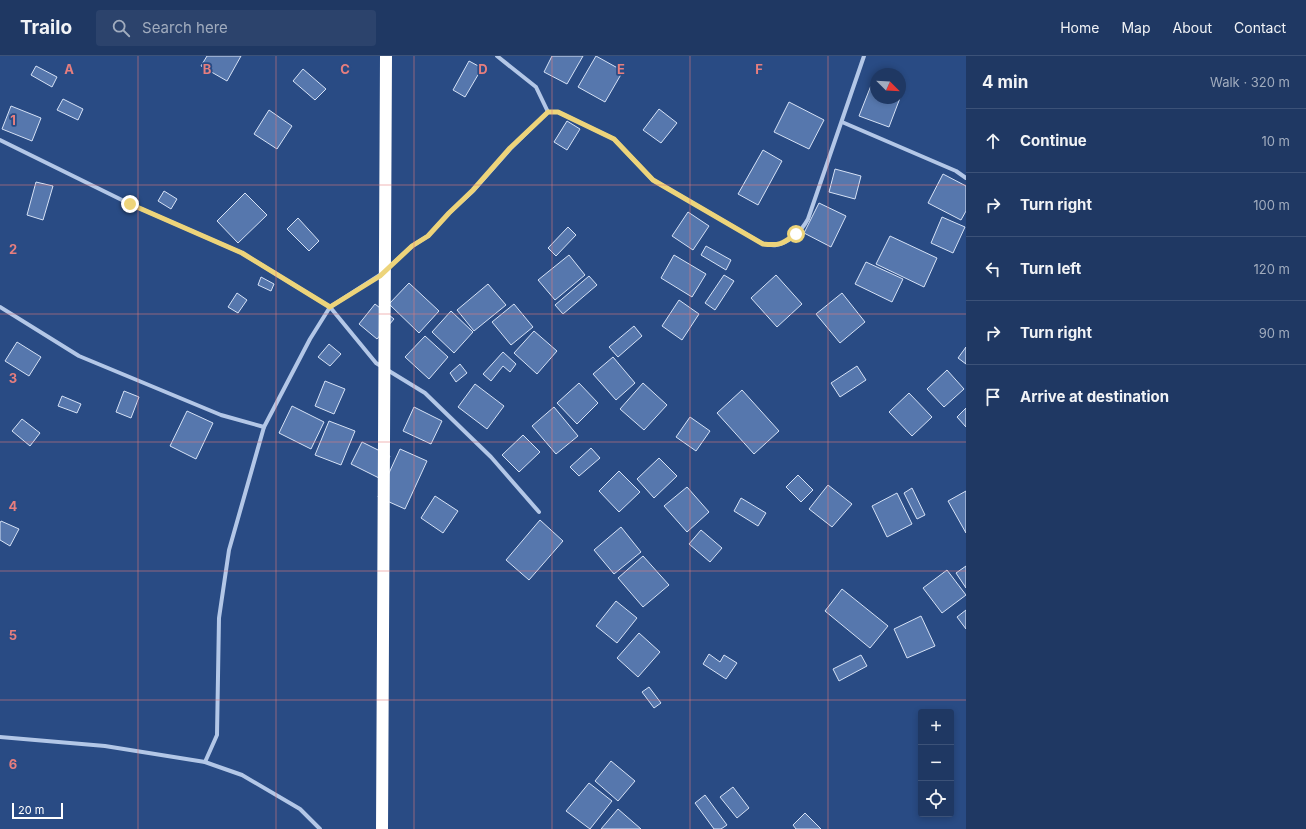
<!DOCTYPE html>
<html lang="en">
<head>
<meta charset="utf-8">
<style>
  :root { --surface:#1f3863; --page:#2c436c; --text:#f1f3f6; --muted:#a1acbe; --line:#3c5278 }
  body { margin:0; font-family:Inter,sans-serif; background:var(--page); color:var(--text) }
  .controls { position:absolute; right:12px; bottom:12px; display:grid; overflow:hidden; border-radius:4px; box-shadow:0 2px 6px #0003 }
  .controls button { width:36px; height:36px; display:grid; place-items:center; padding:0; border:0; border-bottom:1px solid var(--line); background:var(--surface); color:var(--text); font:20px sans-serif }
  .compass { position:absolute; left:870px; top:12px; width:36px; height:36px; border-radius:50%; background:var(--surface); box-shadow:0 2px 6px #0003; rotate:114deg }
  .scale { position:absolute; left:12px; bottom:10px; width:51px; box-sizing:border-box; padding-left:4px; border:2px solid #fff; border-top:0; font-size:11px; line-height:14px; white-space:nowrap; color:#fff; -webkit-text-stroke:3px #294b84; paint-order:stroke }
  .stop { position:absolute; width:12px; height:12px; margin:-9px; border:3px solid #edd47a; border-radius:50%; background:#fff }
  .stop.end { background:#edd47a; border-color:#fff; box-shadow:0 1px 4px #0008 }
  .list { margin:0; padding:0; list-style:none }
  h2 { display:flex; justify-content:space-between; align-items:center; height:52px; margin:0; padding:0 16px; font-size:17px }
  h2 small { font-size:13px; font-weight:400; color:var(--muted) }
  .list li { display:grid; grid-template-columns:26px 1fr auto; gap:12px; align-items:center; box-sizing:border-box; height:64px; padding:0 16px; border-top:1px solid var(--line) }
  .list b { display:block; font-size:15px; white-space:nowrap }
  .list em { font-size:13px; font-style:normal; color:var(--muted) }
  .icon { flex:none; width:22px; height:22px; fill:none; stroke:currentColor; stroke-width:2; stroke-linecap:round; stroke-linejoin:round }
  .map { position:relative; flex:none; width:966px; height:773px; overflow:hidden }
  header { display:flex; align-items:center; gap:24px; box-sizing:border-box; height:56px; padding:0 20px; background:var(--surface); border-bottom:1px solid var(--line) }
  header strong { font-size:19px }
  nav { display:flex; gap:22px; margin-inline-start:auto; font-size:14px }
  .search { width:280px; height:36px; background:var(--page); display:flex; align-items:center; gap:10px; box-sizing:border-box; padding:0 14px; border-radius:4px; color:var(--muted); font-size:15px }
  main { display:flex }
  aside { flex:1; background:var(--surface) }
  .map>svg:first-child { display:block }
  .building { fill:#5677ad; stroke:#d6e2f6 }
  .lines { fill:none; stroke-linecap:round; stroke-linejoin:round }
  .street { stroke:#b3c7e7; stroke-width:4 }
  .highway { stroke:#fff; stroke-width:12 }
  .route { stroke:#edd47a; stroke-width:5 }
  .grid { fill:none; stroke:#e67e7e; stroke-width:1; stroke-opacity:0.55 }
  .grid-label { font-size:13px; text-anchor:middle; font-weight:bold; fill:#e67e7e; stroke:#294b84; stroke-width:3.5; stroke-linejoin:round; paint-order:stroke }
</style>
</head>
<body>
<header>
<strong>Trailo</strong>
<div class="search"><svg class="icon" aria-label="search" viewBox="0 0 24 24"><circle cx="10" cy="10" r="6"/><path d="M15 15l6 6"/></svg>Search here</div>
<nav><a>Home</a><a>Map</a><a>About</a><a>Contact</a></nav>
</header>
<main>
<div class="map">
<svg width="966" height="773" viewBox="0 0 966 773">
  <rect width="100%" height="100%" fill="#294b84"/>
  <g class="building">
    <polygon points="207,0 241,0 227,25 201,10"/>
    <polygon points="552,0 583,0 567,28 544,16"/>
    <polygon points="596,0 623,15 605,46 578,31"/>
    <polygon points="469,5 482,12 465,41 453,34"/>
    <polygon points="36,10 57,21 52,31 31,19"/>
    <polygon points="303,13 326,33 315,44 293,25"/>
    <polygon points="872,27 876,28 876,42 900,42 889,71 859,60"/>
    <polygon points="63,43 83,53 78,64 57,54"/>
    <polygon points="789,46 824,64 809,93 774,76"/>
    <polygon points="11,50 41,62 32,85 2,73"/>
    <polygon points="659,53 677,67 661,87 643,74"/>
    <polygon points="269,54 292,70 277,93 254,78"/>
    <polygon points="567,65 580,73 567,94 554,86"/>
    <polygon points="763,94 782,105 758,149 738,138"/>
    <polygon points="835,113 861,120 855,143 829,136"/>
    <polygon points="943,118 966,130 966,155 961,164 928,147"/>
    <polygon points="36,126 53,130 43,164 27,159"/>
    <polygon points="164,135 177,143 171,153 158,145"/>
    <polygon points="245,137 267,159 238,187 217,165"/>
    <polygon points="819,147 846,160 831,191 804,177"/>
    <polygon points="688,156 709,170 693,194 672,180"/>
    <polygon points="942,161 965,171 953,197 931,187"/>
    <polygon points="298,162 319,185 309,195 287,173"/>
    <polygon points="568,171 576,179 556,200 548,192"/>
    <polygon points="890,180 937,202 924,231 876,208"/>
    <polygon points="706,190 731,204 726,214 701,199"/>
    <polygon points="569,199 585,219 555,244 538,224"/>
    <polygon points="674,199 706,218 692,241 661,222"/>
    <polygon points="866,206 903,223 892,246 855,228"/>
    <polygon points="724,219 734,225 715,254 705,247"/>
    <polygon points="776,219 802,248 777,271 751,242"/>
    <polygon points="589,220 597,229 563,258 555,249"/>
    <polygon points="261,221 274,228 271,235 258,229"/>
    <polygon points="409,227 439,255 419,277 389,248"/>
    <polygon points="488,228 506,249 474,275 457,254"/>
    <polygon points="237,237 247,244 238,257 228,251"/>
    <polygon points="842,237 865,266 840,287 816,258"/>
    <polygon points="679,244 699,258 682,284 662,270"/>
    <polygon points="375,248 394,263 377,283 359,268"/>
    <polygon points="514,248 533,271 511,289 492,266"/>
    <polygon points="451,255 473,276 454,297 432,276"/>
    <polygon points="634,270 642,280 618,301 609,291"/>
    <polygon points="534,275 557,295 537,318 514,297"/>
    <polygon points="425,280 448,301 429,323 405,301"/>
    <polygon points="17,286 41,301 29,320 5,305"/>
    <polygon points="329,288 341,298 330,310 318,301"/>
    <polygon points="966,291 966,308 958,302"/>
    <polygon points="503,296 516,308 510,316 503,310 491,325 483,318"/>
    <polygon points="613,301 635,327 616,344 593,318"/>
    <polygon points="460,308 467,317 456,326 450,317"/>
    <polygon points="857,310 866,324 840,341 831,327"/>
    <polygon points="947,314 964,333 944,351 927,333"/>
    <polygon points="325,325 345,333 334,358 315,350"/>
    <polygon points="579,327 598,347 577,368 557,347"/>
    <polygon points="643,327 667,349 644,374 620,353"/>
    <polygon points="475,328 504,350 487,373 458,351"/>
    <polygon points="742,334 779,375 754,398 717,357"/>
    <polygon points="124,335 139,341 131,362 116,356"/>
    <polygon points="909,337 932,361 912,380 889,356"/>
    <polygon points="62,340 81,348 77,357 58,350"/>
    <polygon points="292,350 324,366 311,393 279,377"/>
    <polygon points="414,351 442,365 431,388 403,375"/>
    <polygon points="554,351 578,380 556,398 532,370"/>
    <polygon points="966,352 966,371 957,361"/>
    <polygon points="187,355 213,367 196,403 170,390"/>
    <polygon points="690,361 710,375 696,395 676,381"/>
    <polygon points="22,363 40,377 30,390 12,375"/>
    <polygon points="329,365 355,375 341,409 315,399"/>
    <polygon points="523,379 540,396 519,416 502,399"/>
    <polygon points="362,386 390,400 379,422 351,408"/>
    <polygon points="591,392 600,402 579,420 570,411"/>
    <polygon points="400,393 427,405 405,453 378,441"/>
    <polygon points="659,402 677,420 654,442 637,423"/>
    <polygon points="619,415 640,436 619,456 599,435"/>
    <polygon points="798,419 813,434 801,446 786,431"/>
    <polygon points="828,429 852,448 832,471 809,453"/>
    <polygon points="687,431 709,456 687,476 664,450"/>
    <polygon points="912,432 925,459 917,463 904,437"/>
    <polygon points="966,435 966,477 948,445"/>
    <polygon points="897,437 912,468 887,481 872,450"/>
    <polygon points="435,440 458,455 443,477 421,462"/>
    <polygon points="741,442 766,457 758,470 734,455"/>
    <polygon points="540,464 563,485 529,524 506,504"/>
    <polygon points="1,465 19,473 10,490 0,484 0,467"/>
    <polygon points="621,471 641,496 614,518 594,494"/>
    <polygon points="701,474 722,492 710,506 689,488"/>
    <polygon points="643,500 669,529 643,551 618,522"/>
    <polygon points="966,510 966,532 956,517"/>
    <polygon points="947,514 966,539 942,557 923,532"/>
    <polygon points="842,533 888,570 870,592 825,555"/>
    <polygon points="616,545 637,562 617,587 596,570"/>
    <polygon points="966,554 966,573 957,561"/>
    <polygon points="921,560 935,590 907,602 894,573"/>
    <polygon points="639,577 660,596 638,621 617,602"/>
    <polygon points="709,598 720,606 724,599 737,607 726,623 703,608"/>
    <polygon points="861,599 867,610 839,625 833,613"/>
    <polygon points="649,631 661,647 654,652 642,636"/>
    <polygon points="611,705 635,725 618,745 595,725"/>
    <polygon points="589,727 612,745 590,773 566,755"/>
    <polygon points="733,731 749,752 737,762 720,741"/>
    <polygon points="705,739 727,769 721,773 714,773 695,747"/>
    <polygon points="618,753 641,773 601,773"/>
    <polygon points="805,757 821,773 796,773 793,769"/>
  </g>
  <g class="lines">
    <g class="street">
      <polyline points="497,0 536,31 548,56"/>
      <polyline points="842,66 956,115 966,122"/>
      <polyline points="0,84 130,148 242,197 330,251 376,307 425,337 491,401 539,456"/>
      <path d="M 388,212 L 412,190 L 428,180 L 449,157 L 473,135 L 511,92 L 548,56 L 558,56 L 614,83 L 653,124 L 763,188 C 767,188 772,190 776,189 C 790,187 802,174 808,163 L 864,0"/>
      <polyline points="0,251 79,300 221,359 264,371"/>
      <polyline points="0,681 105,690 205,706 242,719 300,753 320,773"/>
      <polyline points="205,706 217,679 219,562 229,494 264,371 310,283 330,251 383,217"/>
    </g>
    <polyline class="highway" points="382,773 386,0"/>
  </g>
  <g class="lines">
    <path class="route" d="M 130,148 L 242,197 L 330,251 L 380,220 L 412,190 L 428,180 L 449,157 L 473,134 L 510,92 L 548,56 L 558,56 L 614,83 L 653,124 L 763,188 C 780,190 782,188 796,178"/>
  </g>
  <path class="grid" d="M 138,0 L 138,773M 276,0 L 276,773M 414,0 L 414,773M 552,0 L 552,773M 690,0 L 690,773M 828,0 L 828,773M 0,129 L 966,129M 0,258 L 966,258M 0,386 L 966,386M 0,515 L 966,515M 0,644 L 966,644"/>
  <g class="grid-label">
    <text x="69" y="18">A</text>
    <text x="207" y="18">B</text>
    <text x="345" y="18">C</text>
    <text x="483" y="18">D</text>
    <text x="621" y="18">E</text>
    <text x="759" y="18">F</text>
    <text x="13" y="69">1</text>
    <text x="13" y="198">2</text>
    <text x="13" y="327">3</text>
    <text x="13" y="455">4</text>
    <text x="13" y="584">5</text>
    <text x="13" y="713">6</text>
  </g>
</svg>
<div class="controls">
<button>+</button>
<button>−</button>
<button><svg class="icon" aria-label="locate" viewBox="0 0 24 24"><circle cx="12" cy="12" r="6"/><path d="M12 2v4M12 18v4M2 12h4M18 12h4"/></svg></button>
</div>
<svg class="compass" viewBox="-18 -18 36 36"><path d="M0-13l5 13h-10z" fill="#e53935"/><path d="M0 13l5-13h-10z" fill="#a1acbe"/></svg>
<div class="scale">20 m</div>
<div class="stop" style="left:796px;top:178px"></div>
<div class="stop end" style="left:130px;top:148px"></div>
</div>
<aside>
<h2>4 min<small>Walk · 320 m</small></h2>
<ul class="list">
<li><svg class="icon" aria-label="ahead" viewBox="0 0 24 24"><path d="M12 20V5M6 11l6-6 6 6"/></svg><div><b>Continue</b></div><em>10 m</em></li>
<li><svg class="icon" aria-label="right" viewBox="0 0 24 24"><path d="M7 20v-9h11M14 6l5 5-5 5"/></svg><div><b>Turn right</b></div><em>100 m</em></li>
<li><svg class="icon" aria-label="left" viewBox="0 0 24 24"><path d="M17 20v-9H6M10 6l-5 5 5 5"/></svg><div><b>Turn left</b></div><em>120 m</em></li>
<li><svg class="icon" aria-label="right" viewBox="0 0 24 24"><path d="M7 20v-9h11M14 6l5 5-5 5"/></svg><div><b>Turn right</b></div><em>90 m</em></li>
<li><svg class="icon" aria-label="arrive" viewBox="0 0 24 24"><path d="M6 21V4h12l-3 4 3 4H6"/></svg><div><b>Arrive at destination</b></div></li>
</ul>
</aside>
</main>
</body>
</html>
